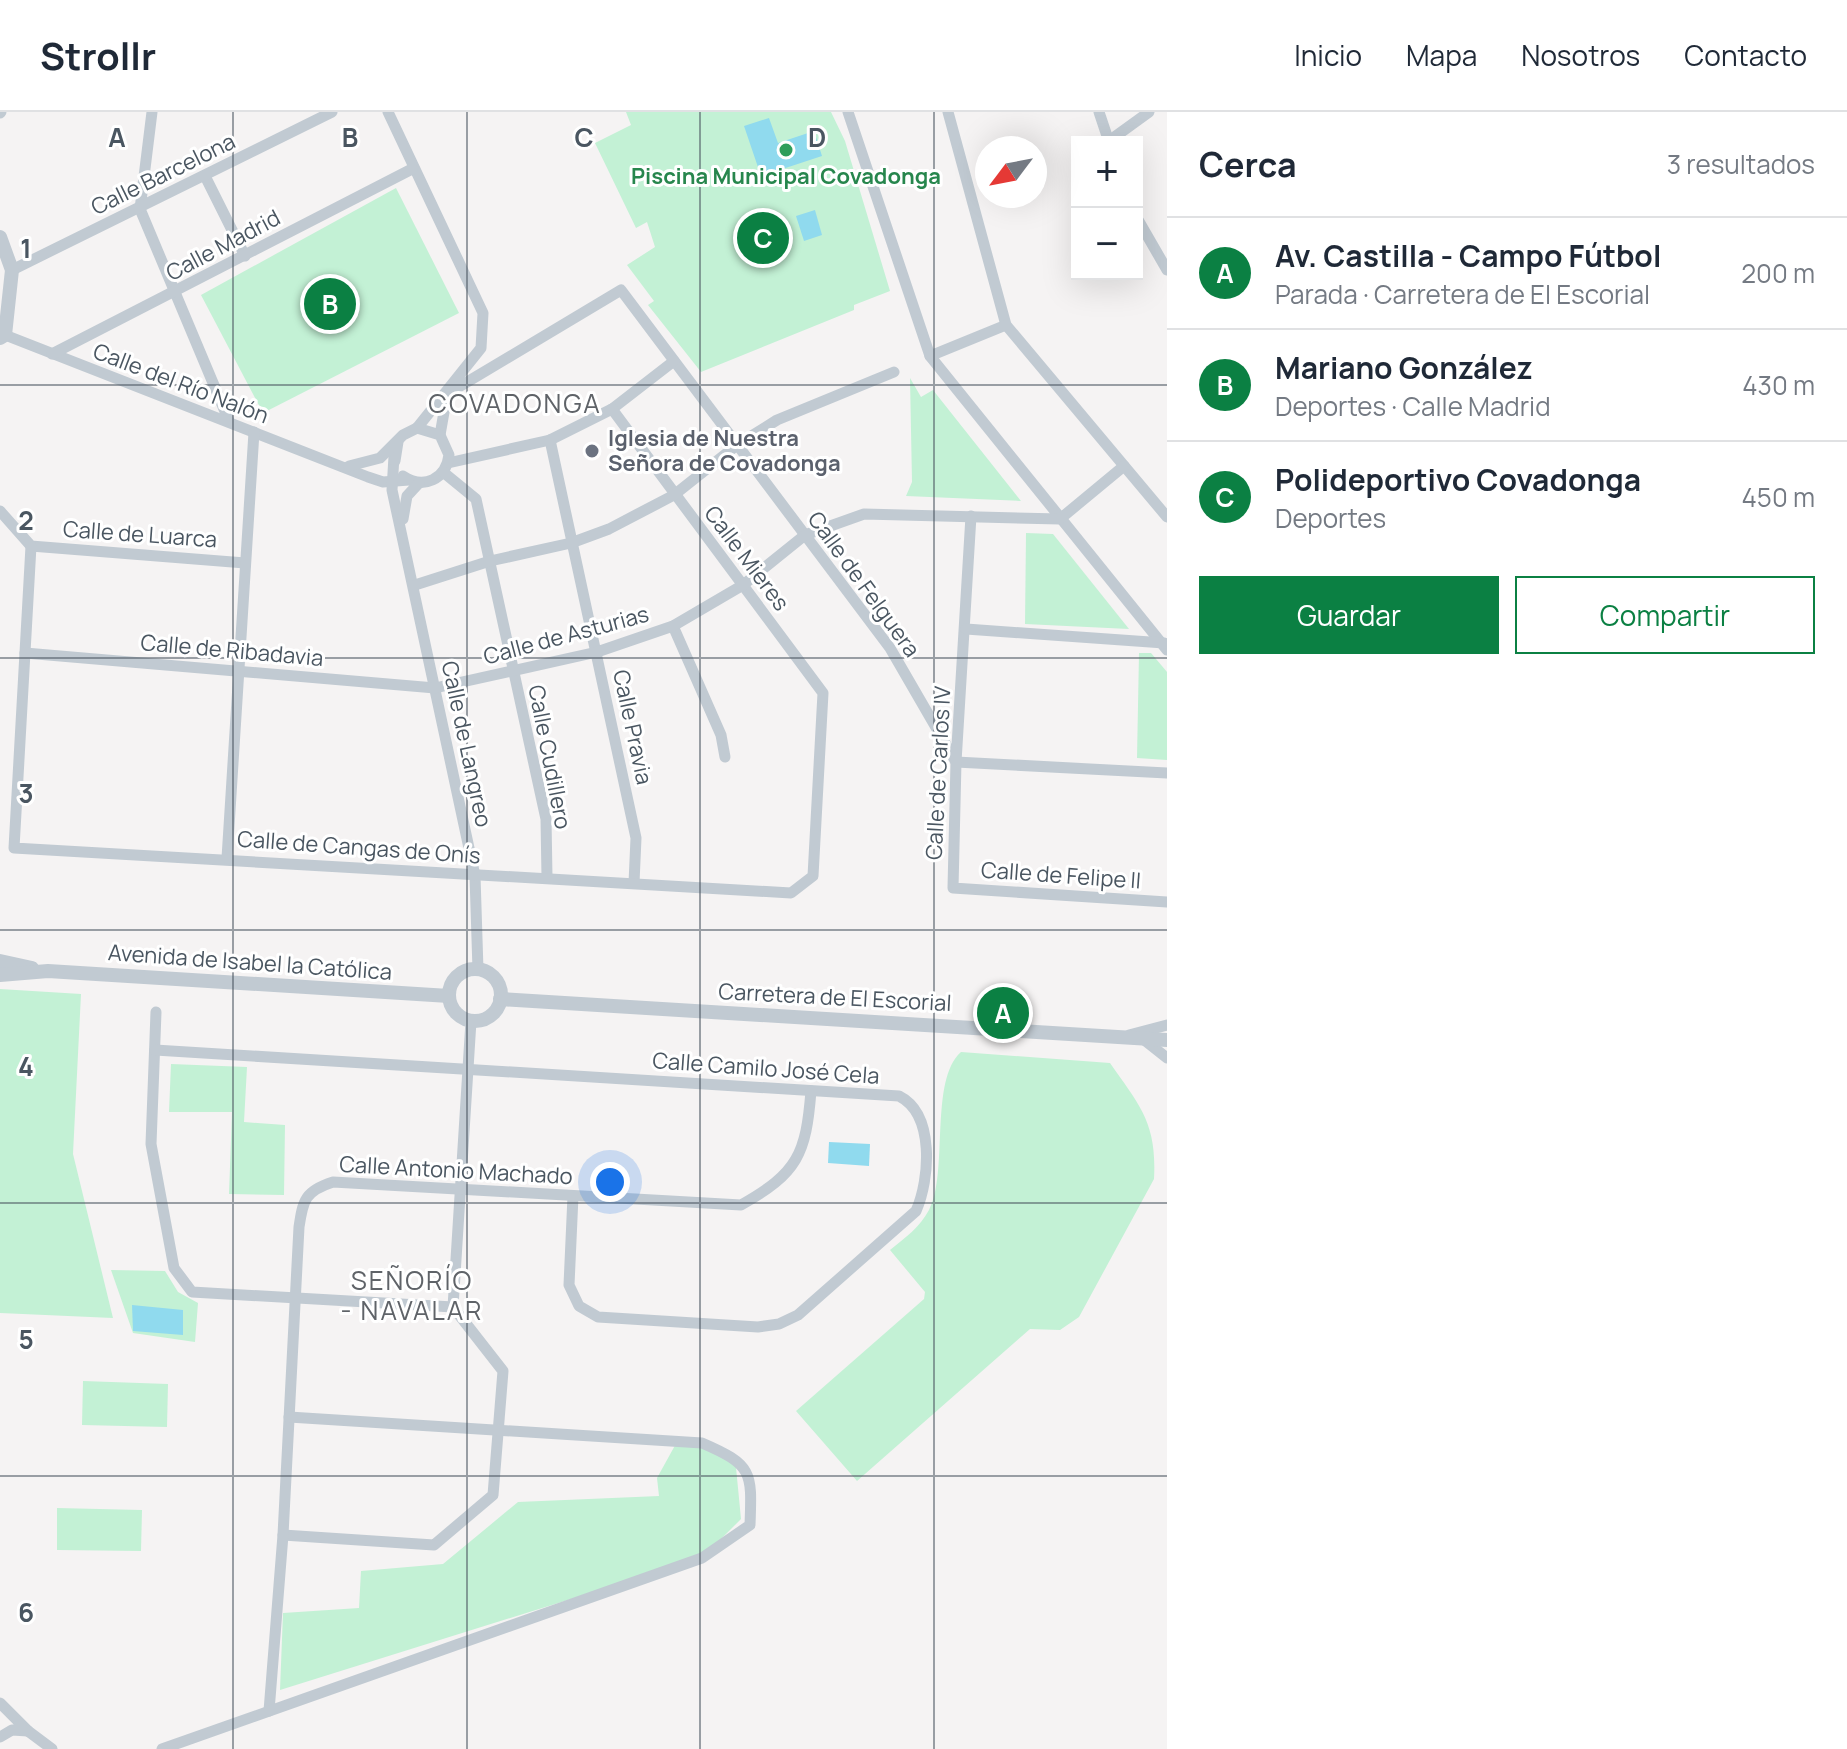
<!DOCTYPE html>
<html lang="es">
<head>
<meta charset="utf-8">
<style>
  :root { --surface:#fff; --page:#f2f2f3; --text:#1f2937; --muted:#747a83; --line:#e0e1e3; --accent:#0b8043 }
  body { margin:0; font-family:Manrope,sans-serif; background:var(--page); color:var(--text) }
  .controls { position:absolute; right:24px; top:24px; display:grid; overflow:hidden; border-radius:0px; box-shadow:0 8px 32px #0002 }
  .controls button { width:72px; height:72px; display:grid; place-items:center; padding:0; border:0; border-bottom:2px solid var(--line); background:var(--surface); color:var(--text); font:40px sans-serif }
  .compass { position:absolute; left:975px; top:24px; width:72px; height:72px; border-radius:50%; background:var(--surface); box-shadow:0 8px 32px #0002; rotate:238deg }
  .you { position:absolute; left:610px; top:1070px; width:28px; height:28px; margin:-20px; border:6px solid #fff; border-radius:50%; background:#1a73e8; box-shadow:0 0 0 12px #1a73e833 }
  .badge { display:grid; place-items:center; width:52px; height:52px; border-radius:50%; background:var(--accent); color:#fff; font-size:26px; font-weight:700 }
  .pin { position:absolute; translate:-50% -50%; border:4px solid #fff; box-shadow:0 2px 8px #0006 }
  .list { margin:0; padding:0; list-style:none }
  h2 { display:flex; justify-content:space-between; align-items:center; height:104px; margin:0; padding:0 32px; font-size:34px }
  h2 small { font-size:26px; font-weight:400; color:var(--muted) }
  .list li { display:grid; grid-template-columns:52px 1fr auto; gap:24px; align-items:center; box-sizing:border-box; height:112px; padding:0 32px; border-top:2px solid var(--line) }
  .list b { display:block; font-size:30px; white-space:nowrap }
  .list p { margin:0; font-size:26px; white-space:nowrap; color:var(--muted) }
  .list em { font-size:26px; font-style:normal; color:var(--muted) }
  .actions { display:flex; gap:16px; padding:24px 32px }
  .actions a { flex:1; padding:18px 0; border:2px solid var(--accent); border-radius:0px; text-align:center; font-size:28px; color:var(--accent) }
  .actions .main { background:var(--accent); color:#fff }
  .map { position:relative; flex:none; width:1167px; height:1637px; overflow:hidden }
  header { display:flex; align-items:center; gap:48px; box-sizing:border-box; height:112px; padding:0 40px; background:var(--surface); border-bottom:2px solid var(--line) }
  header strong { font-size:38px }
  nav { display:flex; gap:44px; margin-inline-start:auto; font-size:28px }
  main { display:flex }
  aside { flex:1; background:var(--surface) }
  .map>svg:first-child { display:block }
  .green { fill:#c3f1d5 }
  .water { fill:#90daee }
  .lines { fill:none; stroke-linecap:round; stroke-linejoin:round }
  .minor { stroke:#c1cad2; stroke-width:11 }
  .tertiary { stroke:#c1cad2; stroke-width:14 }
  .grid { fill:none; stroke:#4a5661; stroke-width:2; stroke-opacity:0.55 }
  .leisure-dot { fill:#2e9e5b; stroke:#fff; stroke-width:3 }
  .worship-dot { fill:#6b7280; stroke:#fff; stroke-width:3 }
  .labels { text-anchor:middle; stroke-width:6; stroke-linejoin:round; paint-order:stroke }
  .street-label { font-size:22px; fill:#4a5661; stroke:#fff }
  .leisure-label { font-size:22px; font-weight:bold; fill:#27864d; stroke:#fff }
  .worship-label { font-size:22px; font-weight:bold; fill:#5b616d; stroke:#fff; text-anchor:start }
  .quarter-label { font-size:26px; letter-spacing:2px; fill:#5f6368; stroke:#fff }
  .grid-label { font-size:26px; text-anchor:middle; font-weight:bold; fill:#4a5661; stroke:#fff; stroke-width:6; stroke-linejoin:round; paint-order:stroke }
</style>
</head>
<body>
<header>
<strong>Strollr</strong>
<nav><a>Inicio</a><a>Mapa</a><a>Nosotros</a><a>Contacto</a></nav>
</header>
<main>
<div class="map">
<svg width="1167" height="1637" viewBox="0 0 1167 1637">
  <rect width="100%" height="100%" fill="#f5f3f3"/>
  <g class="green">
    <polygon points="626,0 831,0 845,29 890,179 854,193 854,198 701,260 648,193 654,189 627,153 655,135 647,110 636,116 595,31 631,13"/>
    <polygon points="396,76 459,201 263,301 201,183"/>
    <polygon points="910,266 921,285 933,278 1021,389 906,384 912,370"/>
    <polygon points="1026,421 1053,422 1129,517 1025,512"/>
    <polygon points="1139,541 1151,541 1167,560 1167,648 1137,646"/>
    <polygon points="0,877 81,882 73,1042 113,1206 0,1201"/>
    <path d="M 961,940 L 1110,951 C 1140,994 1157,1011 1154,1067 L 1079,1205 L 1060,1218 L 1030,1217 L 857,1369 L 796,1299 L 924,1187 L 925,1180 L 890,1138 C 905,1126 920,1115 929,1098 C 949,1061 929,968 961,940 Z"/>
    <polygon points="171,952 247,955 244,1010 285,1013 284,1083 229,1082 232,1000 169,1000"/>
    <polygon points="111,1158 165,1159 178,1180 198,1191 195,1230 133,1221"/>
    <polygon points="83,1269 168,1272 167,1315 82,1313"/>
    <polygon points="678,1328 735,1345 741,1407 702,1446 280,1578 283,1501 359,1496 361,1459 443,1452 518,1390 659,1384 657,1366"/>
    <polygon points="57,1396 142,1398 141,1439 57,1438"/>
  </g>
  <g class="water">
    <polygon points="769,6 778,31 814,19 822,44 761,64 744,14"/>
    <polygon points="815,98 822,123 804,129 796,104"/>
    <polygon points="829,1030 870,1032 869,1054 828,1051"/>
    <polygon points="132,1193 183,1198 183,1223 133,1219"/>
  </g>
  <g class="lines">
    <g class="minor">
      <polyline points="152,0 140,97 229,309"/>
      <polyline points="388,0 483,201 481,236 417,316"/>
      <polyline points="848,0 930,244 1167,538"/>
      <polyline points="948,0 1006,213 1167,405"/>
      <polyline points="1099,0 1109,30"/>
      <polyline points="0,1 1,0"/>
      <polyline points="1109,29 1149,0"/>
      <polyline points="205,64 245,144"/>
      <polyline points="1137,106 1167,158"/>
      <polyline points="12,158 332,0"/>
      <polyline points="5,223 368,365 383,370 409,368"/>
      <polyline points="52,242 412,57"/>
      <polyline points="930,244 1006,213"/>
      <polyline points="447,282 621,178 890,536 956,650 1167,661"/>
      <polyline points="440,323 447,283"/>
      <polyline points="550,328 636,726 634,771"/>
      <polyline points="394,344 392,378 475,764 478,858"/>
      <polyline points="395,349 398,330"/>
      <polyline points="448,351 550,328 612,297 674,249"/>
      <path d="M 349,354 L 380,346 L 403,323 L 417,316 L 440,323 L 449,343 C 446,367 424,378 403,364"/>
      <polyline points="443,360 476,387 546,707 547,765"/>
      <polyline points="0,399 31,434 245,451"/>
      <polyline points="971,404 956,650 953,776 1167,790"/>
      <polyline points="403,407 407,384 419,371"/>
      <polyline points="31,434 14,736 791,781 813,764 823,581 612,297"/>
      <polyline points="415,473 490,449 571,431 609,417 674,383 737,333 777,308 894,260"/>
      <polyline points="673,514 721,623 725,645"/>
      <polyline points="966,517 1164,531"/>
      <polyline points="25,541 435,576 597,540 673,514 743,473 805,423 864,402 1060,407 1124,354"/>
      <polyline points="227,746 254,320"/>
      <polyline points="156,900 151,1032 174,1156 192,1180 453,1195"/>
      <polyline points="1129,923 1167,913"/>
      <polyline points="1143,927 1167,946"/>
      <path d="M 155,938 L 899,984 C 935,1002 930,1067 916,1099 L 798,1203 L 779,1212 L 758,1215 L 598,1205 L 579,1194 L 569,1173 L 573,1084"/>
      <polyline points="283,1423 434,1433 493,1383 503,1259 453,1195 471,909"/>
      <polyline points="0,1591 28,1619 12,1618 0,1625"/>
      <path d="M 269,1599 L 283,1423 L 299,1115 C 303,1088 305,1079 333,1070 L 741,1093 C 798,1061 806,1042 811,979"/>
      <polyline points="28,1619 52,1637"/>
      <path d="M 162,1637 L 702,1446 L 750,1413 C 752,1360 753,1353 702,1331 L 289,1305"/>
    </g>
    <g class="tertiary">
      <polyline points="0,125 12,158 5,223 0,226"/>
      <polyline points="0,849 32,856"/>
      <circle cx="475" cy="883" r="26"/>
      <polyline points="0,863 48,859 449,884"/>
      <polyline points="500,887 1167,928"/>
    </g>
  </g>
  <path class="grid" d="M 233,0 L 233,1637M 467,0 L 467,1637M 700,0 L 700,1637M 934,0 L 934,1637M 0,273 L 1167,273M 0,546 L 1167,546M 0,818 L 1167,818M 0,1091 L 1167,1091M 0,1364 L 1167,1364"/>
  <circle class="leisure-dot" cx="786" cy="38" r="8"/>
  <circle class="worship-dot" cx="592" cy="339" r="8"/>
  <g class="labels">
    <g class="street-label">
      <text transform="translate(163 62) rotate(-26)" y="8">Calle Barcelona</text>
      <text transform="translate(223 133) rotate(-28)" y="8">Calle Madrid</text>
      <text transform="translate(181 271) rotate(21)" y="8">Calle del Río Nalón</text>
      <text transform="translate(140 422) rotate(4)" y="8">Calle de Luarca</text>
      <text transform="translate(747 446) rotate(53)" y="8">Calle Mieres</text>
      <text transform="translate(864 472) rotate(54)" y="8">Calle de Felguera</text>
      <text transform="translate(566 523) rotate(-15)" y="8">Calle de Asturias</text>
      <text transform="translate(232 538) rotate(5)" y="8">Calle de Ribadavia</text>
      <text transform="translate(633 615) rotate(78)" y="8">Calle Pravia</text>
      <text transform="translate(467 632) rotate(78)" y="8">Calle de Langreo</text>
      <text transform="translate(550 645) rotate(79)" y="8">Calle Cudillero</text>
      <text transform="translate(938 661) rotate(-87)" y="8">Calle de Carlos IV</text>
      <text transform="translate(359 735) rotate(4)" y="8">Calle de Cangas de Onís</text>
      <text transform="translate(1061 763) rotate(4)" y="8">Calle de Felipe II</text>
      <text transform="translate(250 850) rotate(4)" y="8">Avenida de Isabel la Católica</text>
      <text transform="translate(835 885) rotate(3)" y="8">Carretera de El Escorial</text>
      <text transform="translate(766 956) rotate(4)" y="8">Calle Camilo José Cela</text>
      <text transform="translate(456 1058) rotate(3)" y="8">Calle Antonio Machado</text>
    </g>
    <g class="leisure-label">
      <text x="786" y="72">Piscina Municipal Covadonga</text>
    </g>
    <g class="worship-label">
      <text x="608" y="334">Iglesia de Nuestra<tspan x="608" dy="25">Señora de Covadonga</tspan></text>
    </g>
    <g class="quarter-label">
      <text x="515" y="301">COVADONGA</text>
      <text x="412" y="1178">SEÑORÍO<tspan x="412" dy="30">- NAVALAR</tspan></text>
    </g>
  </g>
  <g class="grid-label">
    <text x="117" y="35">A</text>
    <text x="350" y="35">B</text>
    <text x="584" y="35">C</text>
    <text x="817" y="35">D</text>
    <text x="26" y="146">1</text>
    <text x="26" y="418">2</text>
    <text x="26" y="691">3</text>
    <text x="26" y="964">4</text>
    <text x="26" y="1237">5</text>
    <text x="26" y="1510">6</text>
  </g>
</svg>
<div class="controls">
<button>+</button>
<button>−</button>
</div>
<svg class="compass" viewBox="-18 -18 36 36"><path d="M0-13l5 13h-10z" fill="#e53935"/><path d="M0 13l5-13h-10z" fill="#747a83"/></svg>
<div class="you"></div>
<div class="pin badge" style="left:1003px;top:901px">A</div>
<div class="pin badge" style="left:330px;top:192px">B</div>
<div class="pin badge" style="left:763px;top:126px">C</div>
</div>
<aside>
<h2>Cerca<small>3 resultados</small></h2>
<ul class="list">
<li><span class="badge">A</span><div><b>Av. Castilla - Campo Fútbol</b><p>Parada · Carretera de El Escorial</p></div><em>200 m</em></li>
<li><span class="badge">B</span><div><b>Mariano González</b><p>Deportes · Calle Madrid</p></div><em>430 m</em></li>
<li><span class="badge">C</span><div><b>Polideportivo Covadonga</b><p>Deportes</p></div><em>450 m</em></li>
</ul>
<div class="actions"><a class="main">Guardar</a><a>Compartir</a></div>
</aside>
</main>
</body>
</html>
